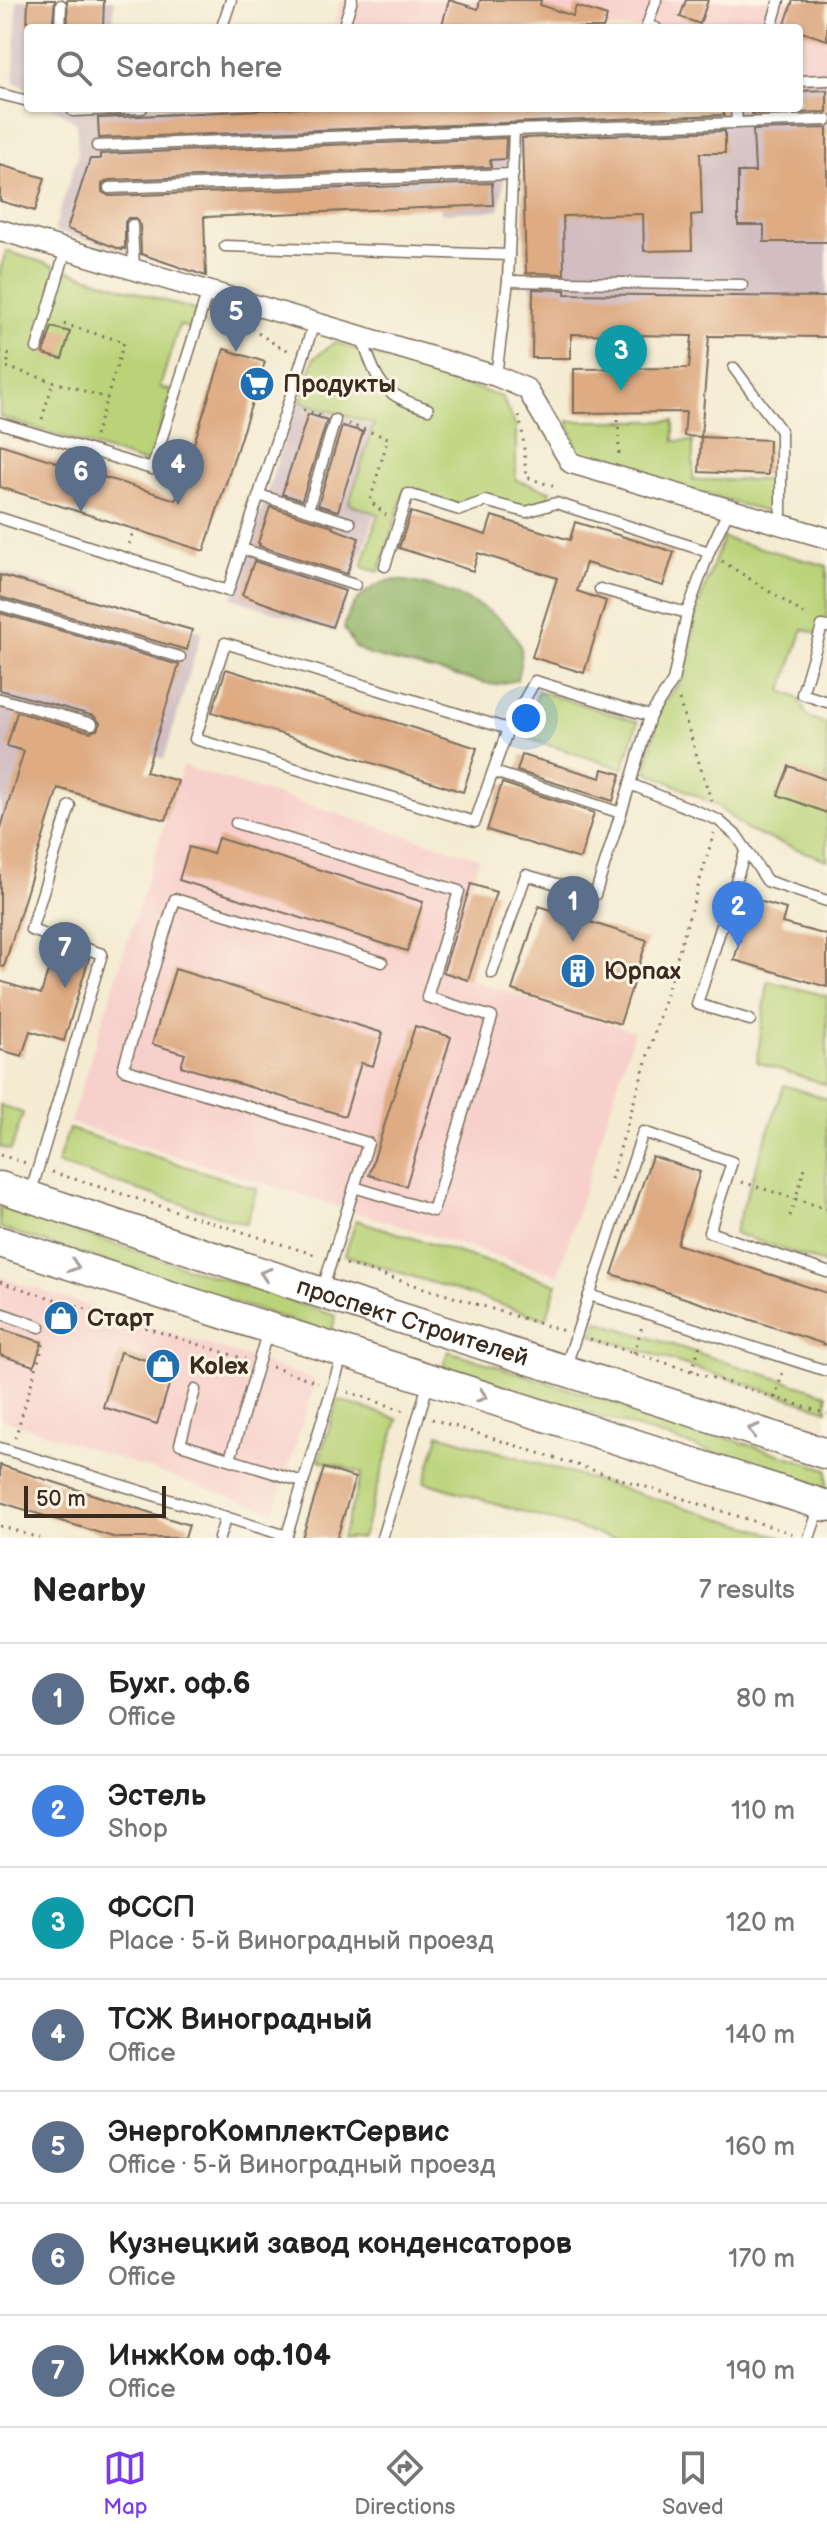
<!DOCTYPE html>
<html lang="en">
<head>
<meta charset="utf-8">
<style>
  :root { --surface:#fff; --page:#f2f2f2; --text:#222; --muted:#767676; --line:#e0e0e0; --accent:#7c3aed }
  body { margin:0; font-family:"Balsamiq Sans",sans-serif; background:var(--page); color:var(--text) }
  .scale { position:absolute; left:24px; bottom:20px; width:142px; box-sizing:border-box; padding-left:8px; border:4px solid #3b2a1e; border-top:0; font-size:22px; line-height:28px; white-space:nowrap; color:#3b2a1e; -webkit-text-stroke:6px #fcf5e5; paint-order:stroke }
  .you { position:absolute; left:526px; top:718px; width:28px; height:28px; margin:-20px; border:6px solid #fff; border-radius:50%; background:#1a73e8; box-shadow:0 0 0 12px #1a73e833 }
  .badge { display:grid; place-items:center; width:52px; height:52px; border-radius:50%; background:var(--accent); color:#fff; font-size:26px; font-weight:700 }
  .pin { position:absolute; translate:-50% -66px; filter:drop-shadow(0 2px 4px #0008) }
  .pin::after { content:''; position:absolute; top:42px; width:28px; height:24px; background:inherit; clip-path:polygon(0 0,100% 0,50% 100%) }
  .list { margin:0; padding:0; list-style:none }
  h2 { display:flex; justify-content:space-between; align-items:center; height:104px; margin:0; padding:0 32px; font-size:34px }
  h2 small { font-size:26px; font-weight:400; color:var(--muted) }
  .list li { display:grid; grid-template-columns:52px 1fr auto; gap:24px; align-items:center; box-sizing:border-box; height:112px; padding:0 32px; border-top:2px solid var(--line) }
  .list b { display:block; font-size:30px; white-space:nowrap }
  .list p { margin:0; font-size:26px; white-space:nowrap; color:var(--muted) }
  .list em { font-size:26px; font-style:normal; color:var(--muted) }
  .icon { flex:none; width:44px; height:44px; fill:none; stroke:currentColor; stroke-width:2; stroke-linecap:round; stroke-linejoin:round }
  .map { position:relative; flex:none; width:827px; height:1538px; overflow:hidden }
  .search { position:absolute; background:var(--surface); box-shadow:0 2px 6px #0004; left:24px; right:24px; top:24px; height:88px; display:flex; align-items:center; gap:20px; box-sizing:border-box; padding:0 28px; border-radius:8px; color:var(--muted); font-size:30px }
  .sheet { height:888px; background:var(--surface) }
  nav { display:flex; justify-content:space-around; align-items:center; box-sizing:border-box; height:112px; border-top:2px solid var(--line); background:var(--surface); font-size:22px; color:var(--muted) }
  nav a { display:grid; justify-items:center; gap:4px }
  nav .on { color:var(--accent) }
  .map>svg:first-child { display:block }
  .built { fill:#f7d0cb }
  .industrial { fill:#d2bec2 }
  .green { fill:#bad379; stroke:#7a7e4c; stroke-width:2 }
  .forest { fill:#93b569; stroke:#677044; stroke-width:2 }
  .building { fill:#deab83 }
  .lines { fill:none; stroke-linecap:round; stroke-linejoin:round }
  .lane-casing { stroke:#7c6e5d; stroke-width:13 }
  .street-casing { stroke:#7c6e5d; stroke-width:23 }
  .primary-casing { stroke:#7c6e5d; stroke-width:33 }
  .path { stroke:#7c6e5d; stroke-width:3; stroke-dasharray:2 6; stroke-linecap:butt }
  .lane { stroke:#fff; stroke-width:10 }
  .street { stroke:#fff; stroke-width:20 }
  .primary { stroke:#fff; stroke-width:30 }
  .oneway { stroke:#a79f9a }
  .labels { text-anchor:middle; stroke-width:6; stroke-linejoin:round; paint-order:stroke }
  .poi-label { font-size:24px; font-weight:bold; fill:#3b2a1e; stroke:#fcf5e5; text-anchor:start }
  .street-label { font-size:24px; fill:#3b2a1e; stroke:#fcf5e5 }
</style>
</head>
<body>
<div class="map">
<svg width="827" height="1538" viewBox="0 0 827 1538">
  <rect width="100%" height="100%" fill="#fcf5e5"/>
  <filter id="ink" filterUnits="userSpaceOnUse"><feTurbulence type="fractalNoise" baseFrequency=".0125" numOctaves="2"/><feDisplacementMap in="SourceGraphic" scale="16" xChannelSelector="R" yChannelSelector="G"/><feConvolveMatrix kernelMatrix="1 2 1 2 8 2 1 2 1" color-interpolation-filters="sRGB"/></filter>
  <filter id="wash" filterUnits="userSpaceOnUse"><feTurbulence type="fractalNoise" baseFrequency=".006" numOctaves="4" result="noise"/><feDisplacementMap in="SourceGraphic" scale="32" xChannelSelector="R" yChannelSelector="G"/><feGaussianBlur stdDeviation="1.8" result="paint"/><feColorMatrix in="noise" values="0 0 0 0 0 0 0 0 0 0 0 0 0 0 0 0 0 1.4 0 .05"/><feComposite in="paint" operator="in"/></filter>
  <g filter="url(#wash)">
    <rect width="100%" height="100%" fill="#f4ebd2"/>
    <g class="built">
      <polygon points="341,0 827,0 827,70 799,71 799,28 333,28"/>
      <polygon points="183,766 479,858 443,972 634,1031 558,1275 70,1123"/>
      <polygon points="0,1277 316,1380 274,1512 0,1418"/>
    </g>
    <g class="industrial">
      <polygon points="17,0 114,0 114,28 28,28 28,91 14,81"/>
      <polygon points="827,70 827,150 743,153 827,152 827,337 571,334 532,358 533,294 526,273 522,158 508,159 499,210 441,213 440,207 204,217 206,276 54,231 78,154 76,123 54,108 799,108 799,71"/>
      <polygon points="297,402 373,427 348,505 375,514 335,632 232,598"/>
      <polygon points="0,571 202,631 164,759 16,715 7,746 24,751 0,831"/>
    </g>
    <g class="green">
      <polygon points="6,251 197,311 191,329 179,325 160,387 172,391 149,464 0,417 0,271"/>
      <polygon points="335,342 502,397 516,427 516,480 550,491 546,503 527,508 486,497 461,506 405,489 379,572 362,567 378,514 349,504 374,424 301,402 314,358"/>
      <polygon points="568,421 674,421 674,441 693,441 693,480 773,480 773,514 580,458"/>
      <polygon points="723,538 827,566 827,620 823,619 818,634 803,629 782,691 797,697 808,717 827,724 827,860 748,831 716,805 646,771 660,708 685,676 696,612"/>
      <polygon points="538,691 638,722 623,769 524,737"/>
      <polygon points="768,981 827,996 827,1085 757,1062"/>
      <polygon points="784,1085 827,1099 827,1264 734,1233"/>
      <polygon points="0,1105 23,1113 11,1150 0,1147"/>
      <polygon points="69,1129 257,1189 246,1224 57,1164"/>
      <polygon points="0,1207 336,1316 331,1333 0,1228"/>
      <polygon points="356,1220 557,1284 546,1319 345,1255"/>
      <polygon points="597,1321 827,1394 827,1410 592,1335"/>
      <polygon points="448,1351 827,1469 827,1489 443,1366"/>
      <polygon points="338,1400 398,1419 362,1538 342,1538 362,1473 319,1460"/>
      <polygon points="439,1434 783,1537 610,1538 425,1482"/>
    </g>
    <path class="forest" d="M 390,580 C 428,580 511,608 521,649 C 523,658 518,671 517,680 L 494,685 L 369,655 L 355,647 L 344,628 C 349,602 366,588 390,580 Z"/>
    <g id="blocks">
      <g class="building">
        <polygon points="28,0 55,0 52,28 27,28"/>
        <polygon points="67,0 104,0 103,28 68,28"/>
        <polygon points="449,0 478,9 480,0 541,0 540,5 573,16 576,6 607,16 603,28 441,28"/>
        <polygon points="686,0 708,0 700,24 680,17"/>
        <polygon points="793,0 827,0 827,40 799,31 799,28 784,27"/>
        <polygon points="827,90 827,112 752,114 752,108 799,108 799,91"/>
        <polygon points="299,108 724,108 724,115 99,138 98,118"/>
        <polygon points="827,128 827,242 764,242 764,225 738,225 738,172 755,172 753,130"/>
        <polygon points="725,131 725,153 700,153 702,214 691,215 692,250 644,251 643,214 563,216 564,274 526,273 522,138"/>
        <polygon points="506,138 505,159 490,160 491,167 109,180 102,184 102,192 109,196 492,183 493,205 204,217 206,276 141,254 140,225 135,218 128,218 125,222 125,249 122,248 122,250 67,229 90,159 100,159 100,154"/>
        <polygon points="0,165 45,178 35,211 0,201"/>
        <polygon points="533,289 565,290 565,294 827,297 827,337 709,336 701,437 684,436 686,412 574,413 574,369 689,368 692,336 571,334 571,358 532,358"/>
        <polygon points="52,327 70,332 62,359 43,354"/>
        <polygon points="224,349 265,362 204,551 0,487 0,444 176,500"/>
        <polygon points="308,414 327,420 302,500 282,494"/>
        <polygon points="342,426 363,432 338,511 318,505"/>
        <polygon points="701,437 769,440 768,475 699,472"/>
        <polygon points="270,507 333,526 332,528 359,538 347,574 259,546 260,544 258,543"/>
        <polygon points="411,512 486,535 492,516 570,540 575,522 674,552 663,586 586,563 577,591 606,601 584,673 532,657 557,578 478,553 473,571 399,548"/>
        <polygon points="254,561 345,591 332,627 242,595"/>
        <polygon points="0,575 192,630 187,650 0,597"/>
        <polygon points="0,613 179,665 146,772 178,781 166,820 58,788 4,967 0,966 0,831 24,751 7,746 17,712 90,732 97,730 100,723 94,716 0,690"/>
        <polygon points="226,669 477,748 463,792 212,712"/>
        <polygon points="522,755 601,778 603,769 621,774 613,801 517,771"/>
        <polygon points="789,766 827,780 827,813 778,795"/>
        <polygon points="502,783 594,813 580,859 487,830"/>
        <polygon points="218,838 423,902 407,951 179,880 189,847 213,854"/>
        <polygon points="471,884 496,892 468,980 443,972"/>
        <polygon points="752,899 786,909 782,923 827,935 827,987 734,960"/>
        <polygon points="539,906 647,940 620,1024 512,990"/>
        <polygon points="55,948 89,958 64,1041 30,1031 22,1056 0,1050 0,981 41,994"/>
        <polygon points="175,969 383,1033 373,1066 361,1063 345,1116 181,1066 185,1054 152,1044"/>
        <polygon points="415,1026 451,1037 406,1186 369,1175"/>
        <polygon points="652,1156 700,1172 677,1244 827,1293 827,1345 612,1274"/>
        <polygon points="0,1329 42,1342 34,1366 0,1355"/>
        <polygon points="120,1352 174,1369 157,1424 103,1407"/>
        <polygon points="0,1465 189,1525 185,1538 116,1538 0,1502"/>
        <polygon points="324,1468 355,1478 337,1538 302,1538"/>
      </g>
    </g>
  </g>
  <g filter="url(#ink)">
    <use href="#blocks" fill-opacity="0" stroke="#7c6e5d" stroke-width="2"/>
    <g class="lines">
      <defs>
        <g id="lane">
          <polyline points="656,0 647,26 656,28"/>
          <polyline points="223,24 231,0"/>
          <polyline points="344,25 352,0"/>
          <polyline points="60,28 61,5"/>
          <polyline points="771,28 779,0"/>
          <polyline points="799,81 827,80"/>
          <polyline points="0,94 28,101"/>
          <polyline points="71,108 73,111 142,108"/>
          <polyline points="736,108 737,123"/>
          <polyline points="97,146 514,130"/>
          <polyline points="109,188 513,174"/>
          <polyline points="132,225 134,269"/>
          <polyline points="225,246 509,255"/>
          <polyline points="508,281 742,285"/>
          <path d="M 361,337 C 379,383 379,394 428,409"/>
          <polyline points="37,348 66,249"/>
          <polyline points="734,368 781,431 781,525"/>
          <polyline points="496,376 508,281 514,130 827,120"/>
          <polyline points="0,423 152,469 208,291"/>
          <polyline points="259,495 350,523"/>
          <polyline points="308,509 335,420"/>
          <polyline points="0,518 228,591 314,323"/>
          <polyline points="242,549 355,585"/>
          <polyline points="385,566 408,494 460,510 485,501 526,512 556,503 709,552"/>
          <polyline points="600,589 687,613"/>
          <polyline points="0,605 180,657"/>
          <polyline points="827,627 822,626 802,694 827,702"/>
          <polyline points="0,699 92,724"/>
          <polyline points="508,729 225,643 195,739 475,822 508,729 535,681 650,716"/>
          <polyline points="494,772 621,813 630,784 718,820 737,836 767,881 827,901"/>
          <polyline points="630,784 650,716 673,681 687,613 709,552 729,509"/>
          <polyline points="236,823 459,891 427,997 492,1017 433,1211 354,1187"/>
          <polyline points="746,849 697,1004 750,1020"/>
          <polyline points="492,973 526,875 595,895 621,813"/>
          <polyline points="30,1195 102,954 31,930 70,806"/>
          <polyline points="322,1291 368,1143 123,1069 175,899 382,962"/>
          <polyline points="589,1295 827,1371"/>
          <polyline points="0,1313 40,1327"/>
          <polyline points="565,1369 643,1132 732,1162 709,1232 827,1272"/>
          <polyline points="195,1390 180,1444 303,1482"/>
          <polyline points="0,1448 287,1536"/>
          <polyline points="230,1459 268,1330"/>
          <polyline points="219,1538 226,1517"/>
          <polyline points="286,1538 343,1353"/>
          <polyline points="382,1538 429,1381"/>
          <polyline points="809,1538 820,1506"/>
        </g>
        <polyline id="street" points="0,230 496,376 527,389 571,463 827,538"/>
        <g id="primary">
          <path id="s1" d="M 0,1187 L 322,1293 L 827,1454"/>
          <polyline points="0,1242 827,1506"/>
        </g>
      </defs>
      <use href="#lane" class="lane-casing"/>
      <use href="#street" class="street-casing"/>
      <use href="#primary" class="primary-casing"/>
      <g class="path">
        <polyline points="238,320 278,346 290,351"/>
        <polyline points="0,352 10,355 6,367 107,398 124,342 60,323"/>
        <polyline points="303,410 322,416"/>
        <polyline points="618,412 619,456"/>
        <polyline points="519,416 523,436 526,477 555,487"/>
        <polyline points="42,419 53,382"/>
        <polyline points="348,424 388,438 370,501 386,515"/>
        <polyline points="95,436 107,398"/>
        <polyline points="129,544 134,529"/>
        <polyline points="722,561 809,617"/>
        <polyline points="679,700 712,803"/>
        <polyline points="0,1155 26,1163"/>
        <polyline points="52,1172 319,1256"/>
        <polyline points="611,1179 714,833"/>
        <polyline points="742,1182 827,1209"/>
        <polyline points="790,1216 805,1168"/>
        <polyline points="346,1264 564,1331"/>
        <polyline points="0,1282 245,1359"/>
        <polyline points="50,1319 56,1300"/>
        <polyline points="590,1339 827,1414"/>
        <polyline points="634,1353 642,1326"/>
        <polyline points="272,1367 318,1382"/>
        <polyline points="692,1371 700,1345"/>
        <polyline points="348,1392 405,1411"/>
        <polyline points="775,1398 783,1371"/>
        <polyline points="432,1419 794,1534"/>
        <polyline points="15,1438 44,1342"/>
        <polyline points="0,1526 39,1538"/>
      </g>
      <use href="#lane" class="lane"/>
      <use href="#street" class="street"/>
      <use href="#primary" class="primary"/>
    </g>
    <defs><path id="oneway-chevron" d="M-2-3.5L2.5 0L-2 3.5" fill="none" stroke-width="1.6" stroke-linecap="round" stroke-linejoin="round" transform="scale(2)"/></defs>
    <g class="oneway">
      <use href="#oneway-chevron" transform="translate(74 1266) rotate(18)"/>
      <use href="#oneway-chevron" transform="translate(265 1274) rotate(-162)"/>
      <use href="#oneway-chevron" transform="translate(482 1396) rotate(18)"/>
      <use href="#oneway-chevron" transform="translate(753 1430) rotate(-162)"/>
    </g>
  </g>
  <defs>
    <symbol id="supermarket-disc" viewBox="-11 -11 22 22"><circle r="9.5" fill="#1f6fb2" stroke="#fcf5e5"/><path d="M-6-5.5h2.5l.6 2H6L4.5 2H-2.5L-4.4-4H-6ZM-1.5 3.2a1.3 1.3 0 1 0 .1 0ZM3 3.2a1.3 1.3 0 1 0 .1 0Z" fill="#fff"/></symbol>
    <symbol id="building-disc" viewBox="-11 -11 22 22"><circle r="9.5" fill="#1f6fb2" stroke="#fcf5e5"/><path d="M-4-6H4V6H1V3H-1V6H-4ZM-2.5-4.3h1.7v1.8h-1.7ZM.8-4.3h1.7v1.8H.8ZM-2.5-1h1.7V.8h-1.7ZM.8-1h1.7V.8H.8Z" fill="#fff"/></symbol>
    <symbol id="shop-disc" viewBox="-11 -11 22 22"><circle r="9.5" fill="#1f6fb2" stroke="#fcf5e5"/><path d="M-5-2.5h2.3a2.7 3.5 0 0 1 5.4 0H5L5.5 6h-11ZM-1.5-2.5h3a1.5 2.3 0 0 0-3 0Z" fill="#fff"/></symbol>
  </defs>
  <g fill-rule="evenodd">
    <use href="#supermarket-disc" x="237" y="364" width="40" height="40"/>
    <use href="#building-disc" x="558" y="951" width="40" height="40"/>
    <use href="#shop-disc" x="41" y="1298" width="40" height="40"/>
    <use href="#shop-disc" x="143" y="1346" width="40" height="40"/>
  </g>
  <g class="labels">
    <g class="poi-label">
      <text x="283" y="392">Продукты</text>
      <text x="604" y="979">Юрпах</text>
      <text x="87" y="1326">Старт</text>
      <text x="189" y="1374">Kolex</text>
    </g>
    <g class="street-label">
      <text dy="8" stroke="none"><textPath href="#s1" startOffset="434">проспект Строителей</textPath></text>
    </g>
  </g>
</svg>
<div class="scale">50 m</div>
<div class="you"></div>
<div class="pin badge" style="left:573px;top:942px;background:#5c6f8a">1</div>
<div class="pin badge" style="left:738px;top:947px;background:#3f7fe0">2</div>
<div class="pin badge" style="left:621px;top:391px;background:#0f9aa8">3</div>
<div class="pin badge" style="left:178px;top:505px;background:#5c6f8a">4</div>
<div class="pin badge" style="left:236px;top:352px;background:#5c6f8a">5</div>
<div class="pin badge" style="left:81px;top:512px;background:#5c6f8a">6</div>
<div class="pin badge" style="left:65px;top:988px;background:#5c6f8a">7</div>
<div class="search"><svg class="icon" aria-label="search" viewBox="0 0 24 24"><circle cx="10" cy="10" r="6"/><path d="M15 15l6 6"/></svg>Search here</div>
</div>
<section class="sheet">
<h2>Nearby<small>7 results</small></h2>
<ul class="list">
<li><span class="badge" style="background:#5c6f8a">1</span><div><b>Бухг. оф.6</b><p>Office</p></div><em>80 m</em></li>
<li><span class="badge" style="background:#3f7fe0">2</span><div><b>Эстель</b><p>Shop</p></div><em>110 m</em></li>
<li><span class="badge" style="background:#0f9aa8">3</span><div><b>ФССП</b><p>Place · 5-й Виноградный проезд</p></div><em>120 m</em></li>
<li><span class="badge" style="background:#5c6f8a">4</span><div><b>ТСЖ Виноградный</b><p>Office</p></div><em>140 m</em></li>
<li><span class="badge" style="background:#5c6f8a">5</span><div><b>ЭнергоКомплектСервис</b><p>Office · 5-й Виноградный проезд</p></div><em>160 m</em></li>
<li><span class="badge" style="background:#5c6f8a">6</span><div><b>Кузнецкий завод конденсаторов</b><p>Office</p></div><em>170 m</em></li>
<li><span class="badge" style="background:#5c6f8a">7</span><div><b>ИнжКом оф.104</b><p>Office</p></div><em>190 m</em></li>
</ul>
</section>
<nav>
<a class="on"><svg class="icon" aria-label="map" viewBox="0 0 24 24"><path d="M3 6l6-2 6 2 6-2v14l-6 2-6-2-6 2zM9 4v14M15 6v14"/></svg>Map</a>
<a><svg class="icon" aria-label="directions" viewBox="0 0 24 24"><path d="M12 3l9 9-9 9-9-9zM9 14v-3h6M13 9l2 2-2 2"/></svg>Directions</a>
<a><svg class="icon" aria-label="saved" viewBox="0 0 24 24"><path d="M7 4h10v16l-5-4-5 4z"/></svg>Saved</a>
</nav>
</body>
</html>
